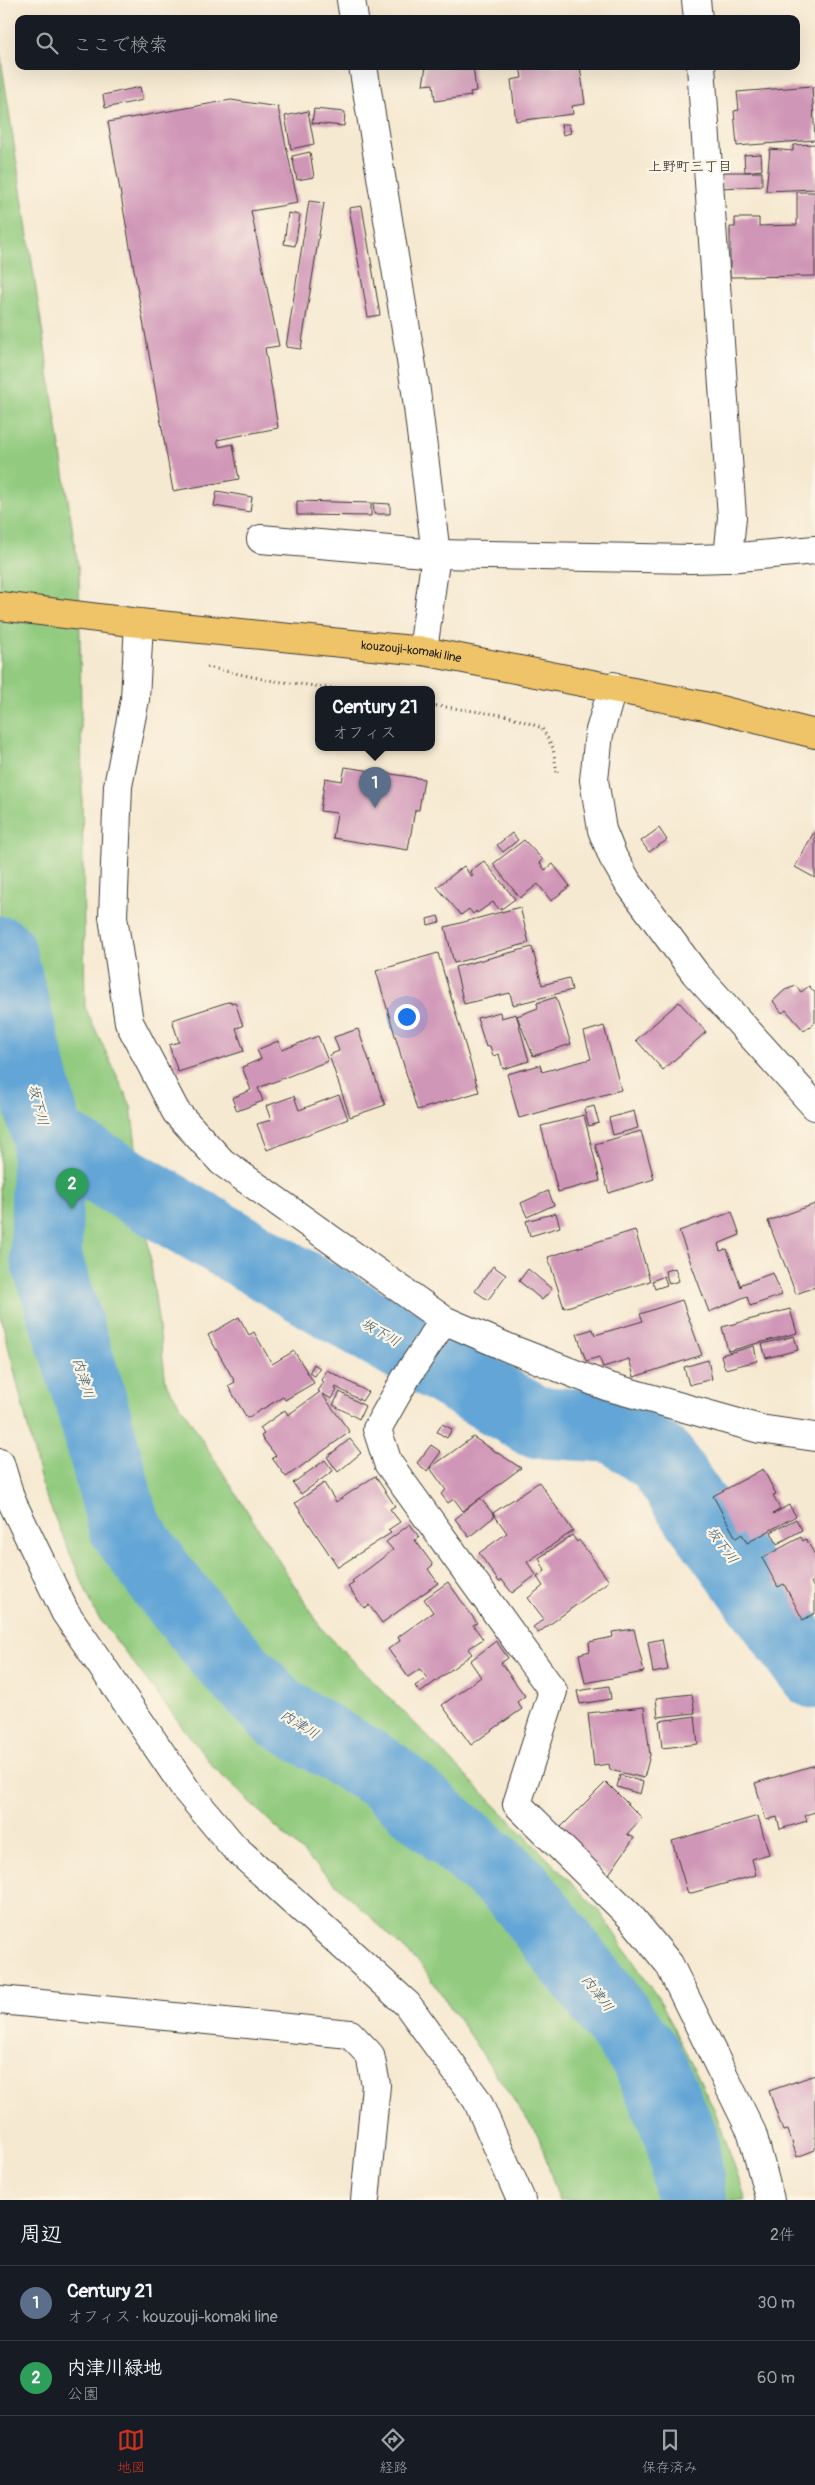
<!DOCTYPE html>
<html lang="ja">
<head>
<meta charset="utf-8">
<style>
  :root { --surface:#171b24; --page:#242831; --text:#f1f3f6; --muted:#9ea1a6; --line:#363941; --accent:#c8321e }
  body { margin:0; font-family:Pangolin,"Klee One",sans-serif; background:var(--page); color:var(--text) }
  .you { position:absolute; left:406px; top:1016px; width:18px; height:18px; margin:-12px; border:4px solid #fff; border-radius:50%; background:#1a73e8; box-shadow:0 0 0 8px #1a73e833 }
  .badge { display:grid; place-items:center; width:32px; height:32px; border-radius:50%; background:var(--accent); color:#fff; font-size:16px; font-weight:700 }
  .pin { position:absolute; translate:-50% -41px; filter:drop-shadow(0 1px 2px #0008) }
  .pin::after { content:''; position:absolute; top:26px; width:18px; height:15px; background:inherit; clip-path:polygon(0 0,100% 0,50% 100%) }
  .popup { position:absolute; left:315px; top:686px; width:120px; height:65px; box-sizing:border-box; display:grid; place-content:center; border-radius:10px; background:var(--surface); filter:drop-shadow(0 1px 4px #0005); font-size:16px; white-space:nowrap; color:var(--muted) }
  .popup b { font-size:19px; color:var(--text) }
  .popup::after { content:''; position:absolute; left:50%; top:100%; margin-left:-10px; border:10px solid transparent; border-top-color:var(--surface) }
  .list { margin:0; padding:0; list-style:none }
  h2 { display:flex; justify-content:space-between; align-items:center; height:65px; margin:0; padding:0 20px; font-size:21px }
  h2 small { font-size:16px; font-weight:400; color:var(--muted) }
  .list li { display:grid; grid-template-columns:32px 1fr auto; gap:15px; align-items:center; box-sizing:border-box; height:75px; padding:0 20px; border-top:1px solid var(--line) }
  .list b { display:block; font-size:19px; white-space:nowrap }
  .list p { margin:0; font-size:16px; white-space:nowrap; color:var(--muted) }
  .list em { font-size:16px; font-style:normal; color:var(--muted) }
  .icon { flex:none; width:28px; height:28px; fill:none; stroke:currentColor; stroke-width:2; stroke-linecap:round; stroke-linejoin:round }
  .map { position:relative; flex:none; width:815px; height:2200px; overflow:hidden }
  .search { position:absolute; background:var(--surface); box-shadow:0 5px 20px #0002; left:15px; right:15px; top:15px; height:55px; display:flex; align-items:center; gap:12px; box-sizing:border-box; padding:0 18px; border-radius:10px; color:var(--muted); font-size:19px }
  .sheet { height:215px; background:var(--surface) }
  nav { display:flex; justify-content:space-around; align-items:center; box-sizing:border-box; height:70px; border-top:1px solid var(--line); background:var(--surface); font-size:14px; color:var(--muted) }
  nav a { display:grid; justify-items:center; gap:2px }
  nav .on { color:var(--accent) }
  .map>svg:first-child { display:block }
  .green { fill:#92cb7f; stroke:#57744e }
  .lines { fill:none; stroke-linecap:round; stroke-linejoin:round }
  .stream { stroke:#62a5d6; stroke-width:12 }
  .river { stroke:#62a5d6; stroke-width:72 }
  .building { fill:#d096b7 }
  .minor-casing { stroke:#3d3b37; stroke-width:30 }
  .major-casing { stroke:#3d3b37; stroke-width:30 }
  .path { stroke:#3d3b37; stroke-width:3; stroke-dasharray:1 4; stroke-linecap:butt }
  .minor { stroke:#fff; stroke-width:28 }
  .major { stroke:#efc469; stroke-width:28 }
  .labels { text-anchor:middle; stroke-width:4.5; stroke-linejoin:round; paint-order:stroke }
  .street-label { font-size:12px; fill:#1c1c1c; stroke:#fcf5e5 }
  .neighbourhood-label { font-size:14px; fill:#1c1c1c; stroke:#fcf5e5 }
  .water-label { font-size:14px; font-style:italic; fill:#3c5a70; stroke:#fcf5e5 }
</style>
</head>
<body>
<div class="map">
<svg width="815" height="2200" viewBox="0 0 815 2200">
  <rect width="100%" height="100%" fill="#fcf5e5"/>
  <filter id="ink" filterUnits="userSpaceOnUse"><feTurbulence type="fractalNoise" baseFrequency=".02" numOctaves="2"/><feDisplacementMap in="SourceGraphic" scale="10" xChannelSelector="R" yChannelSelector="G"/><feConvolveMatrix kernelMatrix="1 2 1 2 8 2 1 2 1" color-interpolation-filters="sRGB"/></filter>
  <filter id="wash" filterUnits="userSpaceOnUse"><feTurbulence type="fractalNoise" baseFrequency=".0096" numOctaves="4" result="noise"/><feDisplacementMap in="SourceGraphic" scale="20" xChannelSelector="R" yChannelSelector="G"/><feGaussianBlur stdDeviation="1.12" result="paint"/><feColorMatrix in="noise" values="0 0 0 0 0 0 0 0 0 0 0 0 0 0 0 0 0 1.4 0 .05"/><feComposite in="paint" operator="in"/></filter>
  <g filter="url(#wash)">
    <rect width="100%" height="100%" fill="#f6e9d1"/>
    <polygon class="green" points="0,52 79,572 85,1007 131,1106 166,1383 322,1629 600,1912 662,2004 716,2114 746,2200 559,2200 539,2137 423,1967 214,1768 96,1614 43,1490 0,1312"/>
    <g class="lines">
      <polyline class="stream" points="661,1460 684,1453"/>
      <g class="river">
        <polyline points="0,952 48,1138 535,1422 615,1427 661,1460 693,1507 815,1673"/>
        <polyline points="48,1138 46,1258 90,1398 124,1526 163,1581 222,1653 278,1712 383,1774 517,1888 646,2056 682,2138 691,2200"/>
      </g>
    </g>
    <g id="blocks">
      <g class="building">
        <polygon points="426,66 473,66 476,91 470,92 471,96 435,101 433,84 423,85"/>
        <polygon points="520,66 580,66 585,104 572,106 573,114 516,121 511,80 522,78"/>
        <polygon points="812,86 815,140 737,146 734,111 739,110 737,92"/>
        <polygon points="140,87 143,100 105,108 103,95"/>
        <polygon points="231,100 278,107 298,203 251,211 279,346 265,348 278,428 217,440 219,447 233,444 239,479 173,491 108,122"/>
        <polygon points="314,109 345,112 344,126 312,123"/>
        <polygon points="308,111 314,144 291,149 285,116"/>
        <polygon points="561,124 569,124 571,133 563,135"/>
        <polygon points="815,144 815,189 766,191 770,149 793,151 793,145"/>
        <polygon points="310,152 314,177 297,180 292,156"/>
        <polygon points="761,154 762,170 745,172 744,155"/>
        <polygon points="721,172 762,172 762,186 721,188"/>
        <polygon points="797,192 815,192 815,276 730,277 730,227 735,227 735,218 759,218 759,226 797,225"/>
        <polygon points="309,201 324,203 301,349 286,347"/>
        <polygon points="362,206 380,315 368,317 349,208"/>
        <polygon points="288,213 300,215 295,246 284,244"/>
        <polygon points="217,491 252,497 250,512 214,506"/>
        <polygon points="297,501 371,503 371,516 297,515"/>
        <polygon points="373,503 390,504 390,514 374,514"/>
        <polygon points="345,767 424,779 419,810 415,810 408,850 333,838 337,813 320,811 325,778 342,781"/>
        <polygon points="659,828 667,840 649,852 641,841"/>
        <polygon points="815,830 815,878 795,867"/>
        <polygon points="512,833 518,840 503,852 497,845"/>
        <polygon points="524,840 543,860 540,863 545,870 553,864 570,886 551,901 538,884 520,898 493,864"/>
        <polygon points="484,861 515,899 500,910 493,902 477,913 476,911 473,914 469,909 461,915 437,887 464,866 471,876 473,875 470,871"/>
        <polygon points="520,907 529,943 454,963 445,927"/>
        <polygon points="438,916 440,922 428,925 427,919"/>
        <polygon points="532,947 542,985 569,978 572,990 513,1005 510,993 464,1004 455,967"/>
        <polygon points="438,953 479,1092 417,1110 376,971"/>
        <polygon points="796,986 801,992 809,986 815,993 815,1022 804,1031 786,1010 782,1013 773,1001 785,990"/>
        <polygon points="556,997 571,1044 533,1056 517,1016 538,1008 537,1003"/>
        <polygon points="231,1001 231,1003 235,1002 243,1026 236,1028 244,1051 178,1072 169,1045 179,1042 172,1020"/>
        <polygon points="679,1002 706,1032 663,1070 636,1040"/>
        <polygon points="500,1012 501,1018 516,1014 529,1061 503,1069 499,1054 493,1056 490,1046 486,1047 477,1018"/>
        <polygon points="604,1026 621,1090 519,1118 507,1074 540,1065 542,1072 591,1059 584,1032"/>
        <polygon points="358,1029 385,1105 350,1117 329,1055 339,1051 334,1037"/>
        <polygon points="318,1036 328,1061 258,1088 263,1101 237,1111 232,1098 251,1090 242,1067 261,1059 257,1050 278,1041 282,1050"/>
        <polygon points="339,1095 348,1119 267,1150 257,1124 271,1120 266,1106 294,1096 299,1110"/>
        <polygon points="594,1106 599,1123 589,1126 584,1109"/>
        <polygon points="634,1111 638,1128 613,1135 609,1118"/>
        <polygon points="584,1115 600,1181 558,1192 541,1126"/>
        <polygon points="641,1131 654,1179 609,1193 595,1144"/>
        <polygon points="548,1191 554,1205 527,1217 521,1203"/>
        <polygon points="815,1204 815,1287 796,1294 768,1221"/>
        <polygon points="732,1212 740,1235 718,1244 720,1251 727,1249 741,1287 742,1284 773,1273 782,1295 750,1306 747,1296 709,1312 679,1231"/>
        <polygon points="556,1213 560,1227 530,1236 526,1221"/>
        <polygon points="635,1230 650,1281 564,1308 548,1257"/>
        <polygon points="493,1266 506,1275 488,1300 475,1291"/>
        <polygon points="675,1268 679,1281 669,1284 665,1271"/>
        <polygon points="528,1269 552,1289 542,1300 519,1281"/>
        <polygon points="664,1276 667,1285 655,1289 652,1281"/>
        <polygon points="682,1300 702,1355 634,1377 629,1359 603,1367 599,1357 586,1361 577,1334 593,1329 595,1335 643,1321 640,1314"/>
        <polygon points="790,1309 797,1333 728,1351 722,1327"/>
        <polygon points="239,1317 249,1335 254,1332 272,1364 294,1351 314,1383 285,1400 283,1397 247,1418 228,1386 235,1382 208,1335"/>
        <polygon points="794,1336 798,1350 766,1358 762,1344"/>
        <polygon points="754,1346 757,1361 725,1369 721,1355"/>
        <polygon points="708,1360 712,1379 689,1385 684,1367"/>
        <polygon points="314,1364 320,1368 315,1376 309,1373"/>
        <polygon points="327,1370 368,1392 362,1401 336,1387 335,1389 337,1390 332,1399 322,1394 350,1432 286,1477 272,1458 276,1456 261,1436 264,1434 260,1428 285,1410 288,1415 320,1392 318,1391 324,1382 321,1380"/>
        <polygon points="340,1392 365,1406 359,1419 333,1405"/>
        <polygon points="442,1424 452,1429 447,1438 437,1432"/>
        <polygon points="473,1437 521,1468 463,1511 454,1499 448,1503 441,1494 446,1490 430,1468"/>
        <polygon points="350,1439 361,1453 338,1472 327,1457"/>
        <polygon points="431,1445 441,1452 427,1471 417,1463"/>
        <polygon points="325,1460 333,1471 301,1494 293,1483"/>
        <polygon points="763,1469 776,1494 773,1495 780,1509 773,1514 789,1505 796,1516 747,1543 742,1534 736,1538 713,1496"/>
        <polygon points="375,1476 395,1506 390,1509 400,1522 388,1530 391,1533 338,1567 295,1503 324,1483 336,1502"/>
        <polygon points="539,1482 573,1531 527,1562 536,1575 512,1593 502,1580 499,1582 479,1553 507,1533 493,1513"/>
        <polygon points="480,1498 495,1516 469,1537 455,1519"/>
        <polygon points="796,1519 802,1530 777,1544 771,1532"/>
        <polygon points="410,1524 419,1537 415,1540 433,1565 428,1569 438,1583 382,1623 369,1605 364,1608 348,1587 354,1583 352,1581 393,1550 386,1542"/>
        <polygon points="572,1535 577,1542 579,1540 609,1581 538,1633 533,1627 544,1619 528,1598 543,1586 537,1577 545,1571 539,1558"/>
        <polygon points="801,1537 803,1541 806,1539 815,1555 815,1579 811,1582 815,1590 815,1613 803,1620 784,1584 778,1587 762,1558"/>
        <polygon points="448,1582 477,1623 473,1625 483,1639 468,1649 472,1654 420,1693 415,1686 427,1678 420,1669 408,1677 388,1649 400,1641 398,1637 433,1612 424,1599"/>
        <polygon points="634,1629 644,1672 585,1683 579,1654 590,1651 589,1642 613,1637 612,1632"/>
        <polygon points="662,1639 668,1670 653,1673 648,1642"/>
        <polygon points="496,1641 508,1658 501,1663 525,1696 517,1702 522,1709 471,1745 442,1705 481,1677 470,1661"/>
        <polygon points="609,1686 611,1699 580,1704 577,1691"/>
        <polygon points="692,1694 695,1713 658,1717 656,1698"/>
        <polygon points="644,1707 650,1755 644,1778 610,1770 609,1764 594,1766 588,1713"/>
        <polygon points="695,1716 698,1744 662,1748 659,1721"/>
        <polygon points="815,1765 815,1812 805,1815 807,1821 780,1829 777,1817 766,1820 755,1783"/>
        <polygon points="620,1775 643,1782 640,1794 617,1787"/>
        <polygon points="606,1782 642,1818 627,1834 634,1838 609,1874 595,1865 559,1829"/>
        <polygon points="758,1816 769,1854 752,1859 756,1875 688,1894 672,1841"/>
        <polygon points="815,2075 815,2150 797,2157 788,2130 783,2131 769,2091"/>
      </g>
    </g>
  </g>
  <g filter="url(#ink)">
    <use href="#blocks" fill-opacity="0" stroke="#3d3b37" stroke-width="1"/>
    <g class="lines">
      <defs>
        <g id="minor">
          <polyline points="351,0 354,19"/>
          <polyline points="696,0 698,19"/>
          <polyline points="363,66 416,391 436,554 423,651"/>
          <polyline points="701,66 732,517 728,558"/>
          <polyline points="261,539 436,554 691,559 728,558 815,550"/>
          <polyline points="139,623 135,699 118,786 113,917 129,1022 176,1112 222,1162 444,1320 511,1349 606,1386 760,1429 815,1437"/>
          <polyline points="613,686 599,734 594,780 602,830 613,857 627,881 695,973 815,1106"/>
          <polyline points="444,1320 407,1376 377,1429 388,1463 553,1691 517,1804 630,1916 669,1964 752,2133 770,2200"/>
          <polyline points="0,1463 11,1500 65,1612 187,1791 233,1846 407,2004 477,2100 521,2200"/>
          <polyline points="0,2000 350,2034 370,2055 376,2085 365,2200"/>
        </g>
        <g id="major">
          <path id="s1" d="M 0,606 L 139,623 L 423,651 L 705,706 L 815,734"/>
        </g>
      </defs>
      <use href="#minor" class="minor-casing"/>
      <use href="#major" class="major-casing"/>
      <g class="path">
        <polyline points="207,667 267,680 340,689"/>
        <polyline points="431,705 509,716 542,728 553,748 557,773"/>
      </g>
      <use href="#minor" class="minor"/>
      <use href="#major" class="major"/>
    </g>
  </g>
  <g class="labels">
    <g class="street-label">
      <text dy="4" stroke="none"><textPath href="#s1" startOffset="414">kouzouji-komaki line</textPath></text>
    </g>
    <g class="neighbourhood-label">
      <text x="690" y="171">上野町三丁目</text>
    </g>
    <g class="water-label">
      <text transform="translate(39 1105) rotate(76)" y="5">坂下川</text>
      <text transform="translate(381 1332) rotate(30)" y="5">坂下川</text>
      <text transform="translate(84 1378) rotate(73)" y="5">内津川</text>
      <text transform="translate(723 1545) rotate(54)" y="5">坂下川</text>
      <text transform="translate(300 1724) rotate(32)" y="5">内津川</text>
      <text transform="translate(598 1993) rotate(53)" y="5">内津川</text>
    </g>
  </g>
</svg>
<div class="you"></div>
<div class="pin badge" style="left:375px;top:808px;background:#5c6f8a">1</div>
<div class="popup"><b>Century 21</b>オフィス</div>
<div class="pin badge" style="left:72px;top:1209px;background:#2e9e5b">2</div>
<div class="search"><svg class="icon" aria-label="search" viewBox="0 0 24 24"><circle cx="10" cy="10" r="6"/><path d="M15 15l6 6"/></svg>ここで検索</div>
</div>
<section class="sheet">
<h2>周辺<small>2件</small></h2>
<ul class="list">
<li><span class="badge" style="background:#5c6f8a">1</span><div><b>Century 21</b><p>オフィス · kouzouji-komaki line</p></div><em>30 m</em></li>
<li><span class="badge" style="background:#2e9e5b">2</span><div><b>内津川緑地</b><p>公園</p></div><em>60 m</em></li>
</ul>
</section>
<nav>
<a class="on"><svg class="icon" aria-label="map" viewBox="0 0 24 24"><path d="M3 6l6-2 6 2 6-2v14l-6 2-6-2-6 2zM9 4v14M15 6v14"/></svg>地図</a>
<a><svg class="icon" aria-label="directions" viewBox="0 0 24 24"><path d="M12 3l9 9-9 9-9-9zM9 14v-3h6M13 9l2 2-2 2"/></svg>経路</a>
<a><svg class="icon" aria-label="saved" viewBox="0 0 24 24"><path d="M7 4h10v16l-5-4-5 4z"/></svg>保存済み</a>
</nav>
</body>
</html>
